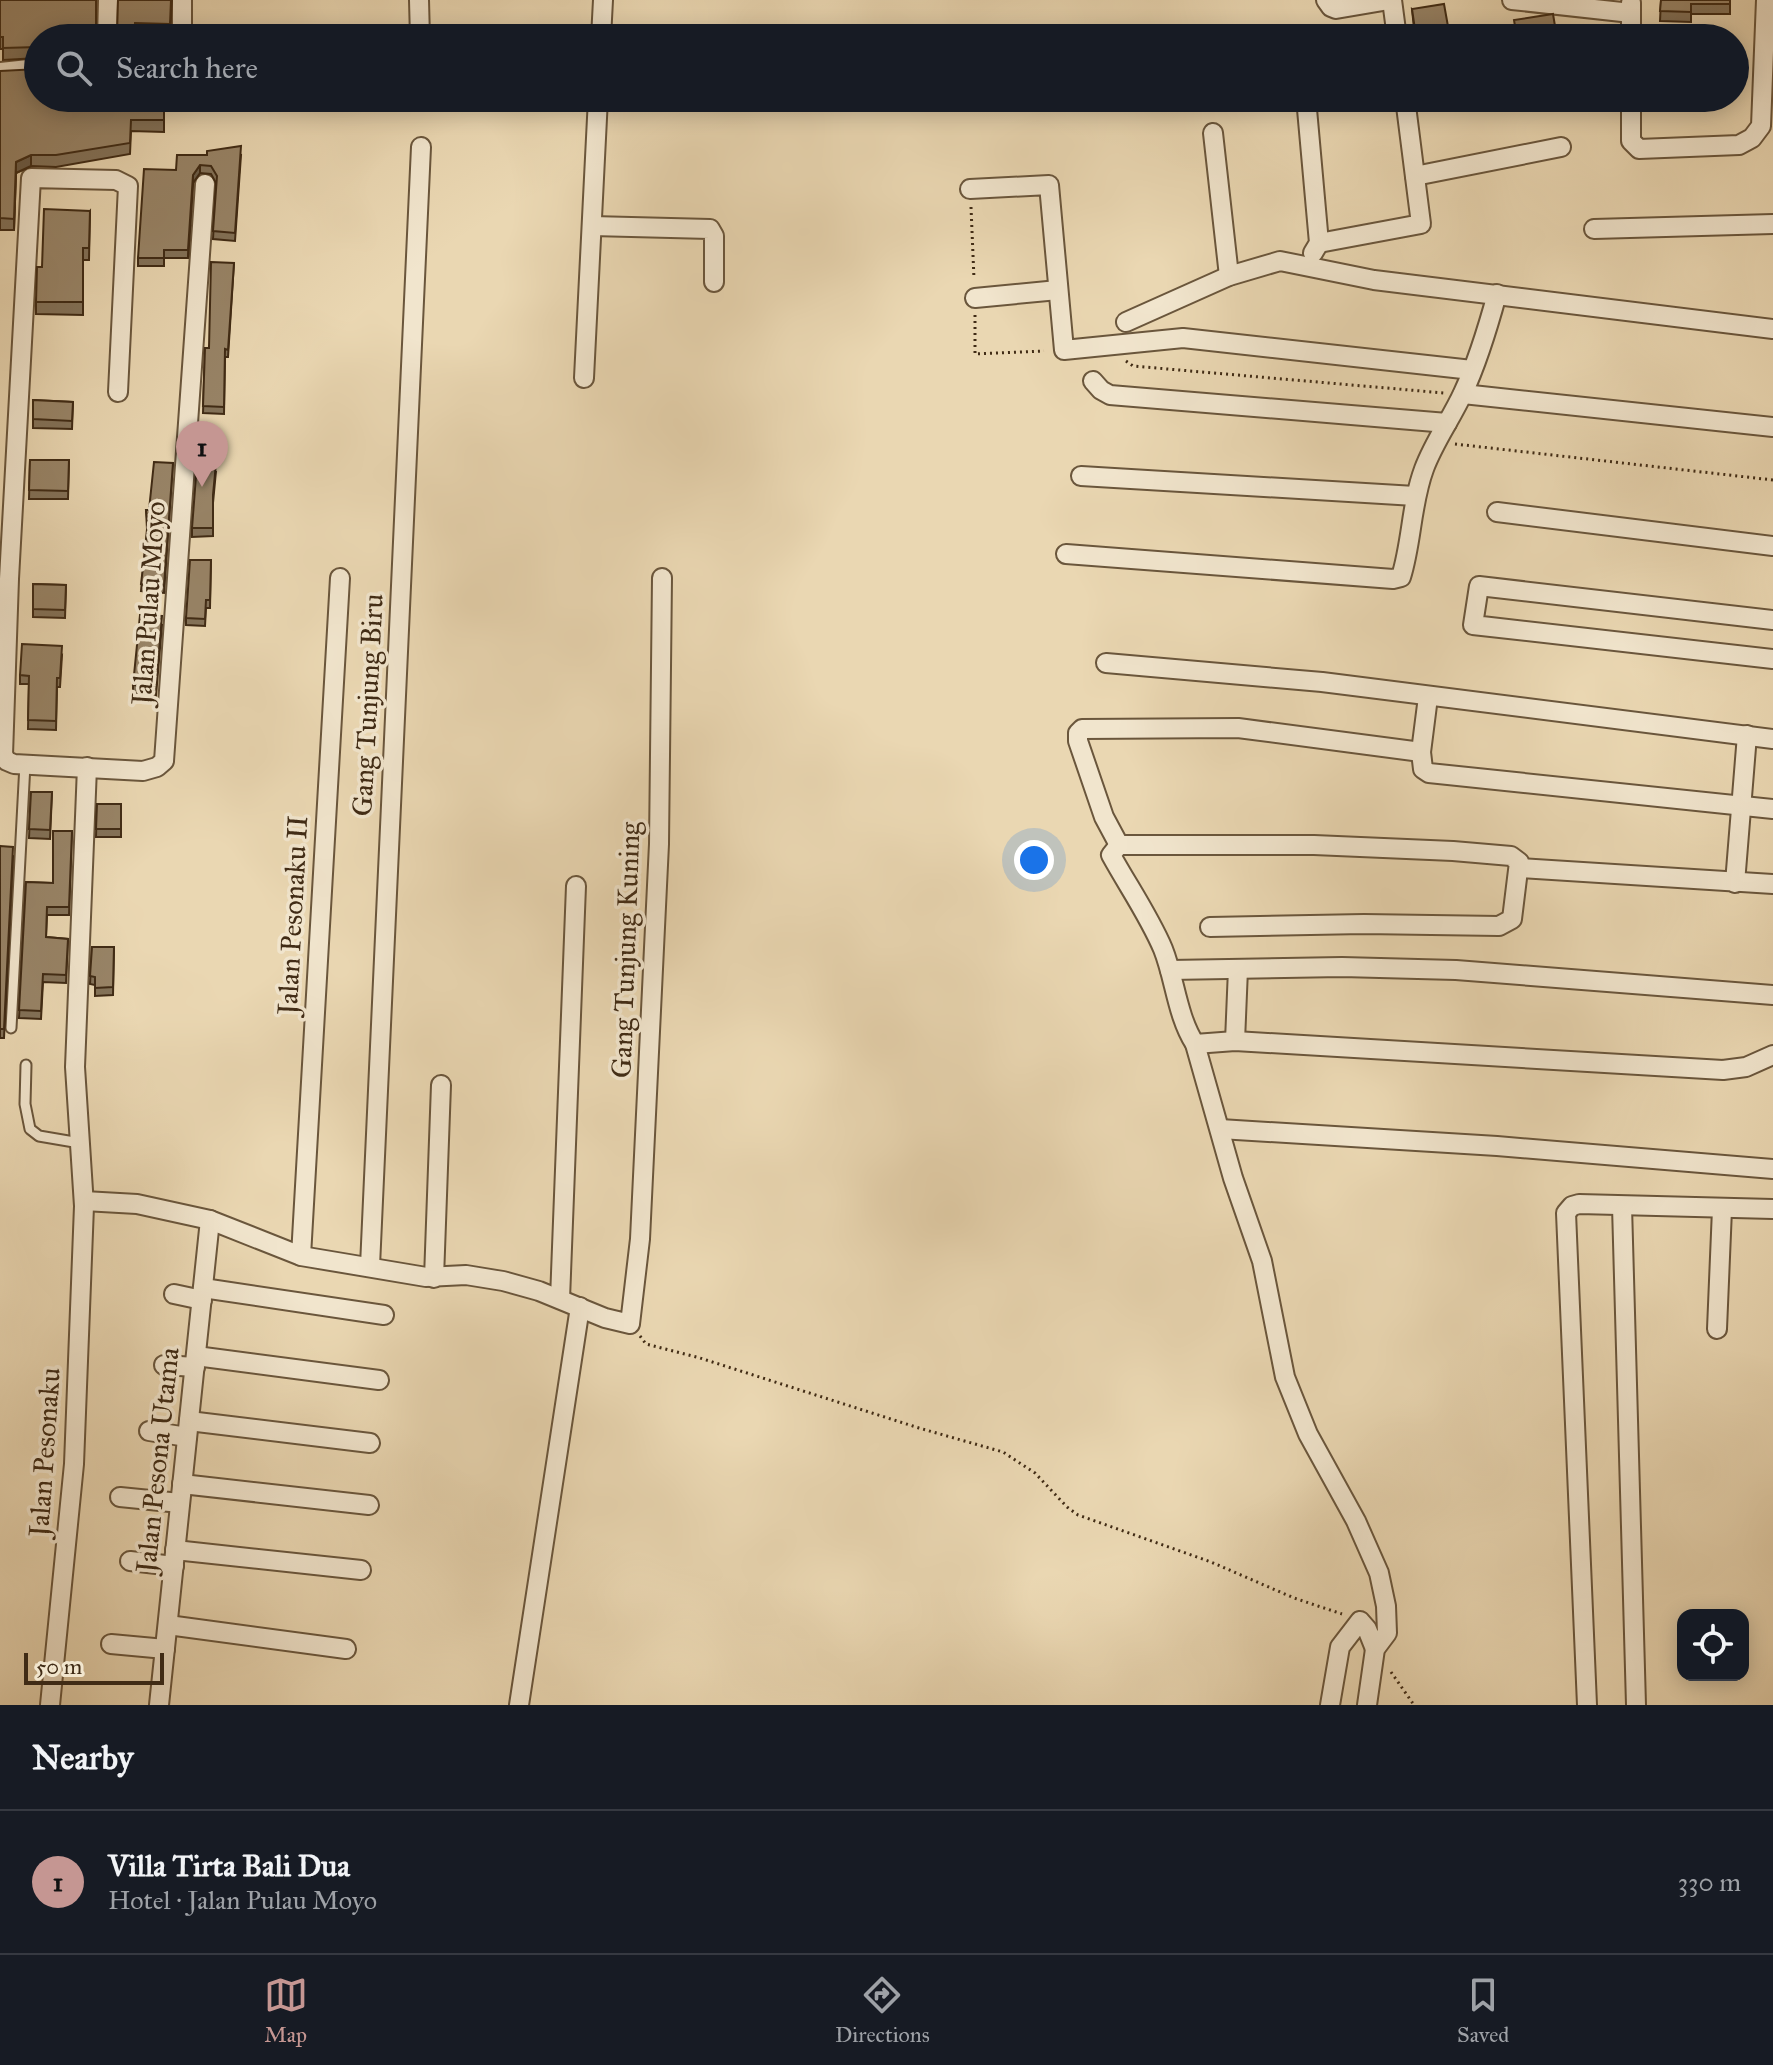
<!DOCTYPE html>
<html lang="en">
<head>
<meta charset="utf-8">
<style>
  :root { --surface:#171b24; --page:#242831; --text:#f1f3f6; --muted:#9ea1a6; --line:#363941; --accent:#c59692 }
  body { margin:0; font-family:"IM FELL Great Primer",serif; background:var(--page); color:var(--text) }
  .controls { position:absolute; right:24px; bottom:24px; display:grid; overflow:hidden; border-radius:16px; box-shadow:0 4px 20px #0003 }
  .controls button { width:72px; height:72px; display:grid; place-items:center; padding:0; border:0; border-bottom:2px solid var(--line); background:var(--surface); color:var(--text); font:40px sans-serif }
  .scale { position:absolute; left:24px; bottom:20px; width:140px; box-sizing:border-box; padding-left:8px; border:4px solid #402b15; border-top:0; font-size:22px; line-height:28px; white-space:nowrap; color:#402b15; -webkit-text-stroke:6px #f1e5cd; paint-order:stroke }
  .you { position:absolute; left:1034px; top:860px; width:28px; height:28px; margin:-20px; border:6px solid #fff; border-radius:50%; background:#1a73e8; box-shadow:0 0 0 12px #1a73e833 }
  .badge { display:grid; place-items:center; width:52px; height:52px; border-radius:50%; background:var(--accent); color:#111; font-size:26px; font-weight:700 }
  .pin { position:absolute; translate:-50% -66px; filter:drop-shadow(0 2px 4px #0008) }
  .pin::after { content:''; position:absolute; top:42px; width:28px; height:24px; background:inherit; clip-path:polygon(0 0,100% 0,50% 100%) }
  .list { margin:0; padding:0; list-style:none }
  h2 { display:flex; justify-content:space-between; align-items:center; height:104px; margin:0; padding:0 32px; font-size:34px }
  h2 small { font-size:26px; font-weight:400; color:var(--muted) }
  .list li { display:grid; grid-template-columns:52px 1fr auto; gap:24px; align-items:center; box-sizing:border-box; height:144px; padding:0 32px; border-top:2px solid var(--line) }
  .list b { display:block; font-size:30px; white-space:nowrap }
  .list p { margin:0; font-size:26px; white-space:nowrap; color:var(--muted) }
  .list em { font-size:26px; font-style:normal; color:var(--muted) }
  .icon { flex:none; width:44px; height:44px; fill:none; stroke:currentColor; stroke-width:2; stroke-linecap:round; stroke-linejoin:round }
  .map { position:relative; flex:none; width:1773px; height:1705px; overflow:hidden }
  .search { position:absolute; background:var(--surface); box-shadow:0 4px 20px #0003; left:24px; right:24px; top:24px; height:88px; display:flex; align-items:center; gap:20px; box-sizing:border-box; padding:0 28px; border-radius:44px; color:var(--muted); font-size:30px }
  .sheet { height:248px; background:var(--surface) }
  nav { display:flex; justify-content:space-around; align-items:center; box-sizing:border-box; height:112px; border-top:2px solid var(--line); background:var(--surface); font-size:22px; color:var(--muted) }
  nav a { display:grid; justify-items:center; gap:4px }
  nav .on { color:var(--accent) }
  .map>svg:first-child { display:block }
  .lines { fill:none; stroke-linecap:round; stroke-linejoin:round }
  .lane-casing { stroke:#6a563c; stroke-width:13 }
  .street-casing { stroke:#6a563c; stroke-width:22 }
  .path { stroke:#402b15; stroke-width:3; stroke-dasharray:2 4; stroke-linecap:butt }
  .lane { stroke:#f1e5cd; stroke-width:9 }
  .street { stroke:#f1e5cd; stroke-width:18 }
  .wall { fill:#837259; stroke:#402b15; stroke-width:2 }
  .shaded-wall { fill:#6a5c48; stroke:#402b15; stroke-width:2 }
  .building { fill:#988467; stroke:#402b15; stroke-width:2 }
  .labels { text-anchor:middle; stroke-width:7; stroke-linejoin:round; paint-order:stroke }
  .street-label { font-size:28px; fill:#402b15; stroke:#f1e5cd }
</style>
</head>
<body>
<div class="map">
<svg width="1773" height="1705" viewBox="0 0 1773 1705">
  <rect width="100%" height="100%" fill="#ead7b2"/>
  <filter id="stains"><feTurbulence type="fractalNoise" baseFrequency=".0025" numOctaves="4"/><feColorMatrix values="0 0 0 0 .2 0 0 0 0 .09 0 0 0 0 .02 0 0 0 .5 -.17"/></filter>
  <radialGradient id="worn" r=".72"><stop offset=".6" stop-color="#630" stop-opacity="0"/><stop offset="1" stop-color="#630" stop-opacity=".3"/></radialGradient>
  <g class="lines">
    <defs>
      <g id="lane">
        <polyline points="11,1028 25,764"/>
        <polyline points="26,1065 25,1104 30,1129 39,1136 80,1143"/>
      </g>
      <g id="street">
        <polyline points="182,0 182,38"/>
        <polyline points="419,0 420,38"/>
        <polyline points="1326,0 1331,7 1336,9 1389,0"/>
        <polyline points="1392,0 1397,38"/>
        <polyline points="1512,0 1631,13"/>
        <polyline points="107,38 108,0"/>
        <polyline points="601,38 603,0"/>
        <polyline points="1631,38 1631,3"/>
        <polyline points="0,72 38,68"/>
        <polyline points="1306,98 1319,243 1313,253"/>
        <polyline points="1631,98 1631,141 1639,149 1739,145 1752,138 1761,126 1766,0"/>
        <polyline points="1213,133 1229,276"/>
        <polyline points="1415,176 1561,147"/>
        <polyline points="970,189 1049,185 1064,350 1183,338 1472,370"/>
        <polyline points="592,226 710,229 714,236 714,282"/>
        <polyline points="1594,229 1773,224"/>
        <polyline points="1319,243 1421,224 1405,98"/>
        <polyline points="975,298 1058,290"/>
        <polyline points="1126,322 1229,276 1280,261 1374,280 1773,329"/>
        <polyline points="584,378 598,98"/>
        <polyline points="1093,381 1101,390 1110,395 1447,423"/>
        <polyline points="1463,394 1773,427"/>
        <polyline points="1081,476 1415,496"/>
        <polyline points="1497,512 1773,546"/>
        <path d="M 1066,554 L 1393,579 L 1401,577 C 1412,542 1411,504 1424,469 C 1434,442 1451,419 1463,393 C 1478,361 1488,327 1497,294"/>
        <polyline points="1773,620 1479,586 1473,625 1773,659"/>
        <polyline points="1106,663 1322,682 1773,739"/>
        <polyline points="1428,697 1421,752 1423,769 1429,773 1773,809"/>
        <polyline points="3,755 9,579 31,178 116,180 128,186 118,392"/>
        <polyline points="3,755 7,761 14,764 143,771 157,767 164,761 205,184"/>
        <polyline points="1119,845 1104,817 1078,741 1078,733 1082,729 1238,728 1421,752"/>
        <polyline points="1520,868 1773,884"/>
        <polyline points="1735,883 1747,735"/>
        <path d="M 1210,927 L 1364,924 L 1499,926 L 1512,919 L 1519,862 L 1511,856 L 1453,851 L 1314,845 L 1119,845 L 1111,855 C 1128,886 1149,916 1163,949 C 1175,979 1177,1016 1195,1044 L 1233,1178 L 1262,1261 L 1285,1377 L 1308,1434 L 1356,1521 L 1379,1573 L 1386,1606 L 1387,1633 L 1375,1649 L 1367,1705"/>
        <polyline points="1170,970 1342,967 1456,970 1773,995"/>
        <polyline points="1235,1041 1238,969"/>
        <polyline points="1195,1044 1235,1041 1723,1070 1746,1067 1773,1055"/>
        <polyline points="1220,1129 1497,1146 1773,1169"/>
        <polyline points="84,1201 137,1204 210,1220 301,1256 426,1277 466,1275 503,1281 539,1291 605,1318 630,1324 640,1239 659,844 662,578"/>
        <polyline points="1622,1206 1636,1705"/>
        <polyline points="301,1256 340,578"/>
        <polyline points="370,1266 421,147"/>
        <polyline points="434,1278 441,1085"/>
        <polyline points="203,1288 384,1315"/>
        <polyline points="174,1294 202,1300"/>
        <polyline points="560,1299 576,886"/>
        <polyline points="1717,1329 1722,1209"/>
        <polyline points="196,1356 379,1380"/>
        <polyline points="164,1365 195,1367"/>
        <polyline points="189,1421 370,1443"/>
        <polyline points="149,1431 187,1437"/>
        <polyline points="182,1484 369,1505"/>
        <polyline points="120,1497 180,1503"/>
        <polyline points="175,1550 361,1570"/>
        <polyline points="130,1561 174,1566"/>
        <polyline points="168,1625 346,1649"/>
        <polyline points="111,1644 165,1649"/>
        <polyline points="50,1705 74,1464 84,1206 75,1067 87,767"/>
        <polyline points="159,1705 210,1220"/>
        <polyline points="519,1705 580,1307"/>
        <polyline points="1330,1705 1340,1647 1360,1621 1367,1629 1375,1649"/>
        <polyline points="1587,1705 1566,1213 1572,1206 1579,1204 1773,1209"/>
      </g>
    </defs>
    <use href="#lane" class="lane-casing"/>
    <use href="#street" class="street-casing"/>
    <g class="path">
      <polyline points="971,207 974,279"/>
      <polyline points="975,315 975,354 1044,351"/>
      <polyline points="1126,361 1133,366 1444,393"/>
      <polyline points="1455,444 1773,480"/>
      <polyline points="640,1336 646,1344 700,1358 919,1428 1003,1452 1035,1473 1067,1507 1078,1515 1211,1562 1294,1598 1342,1614"/>
      <polyline points="1391,1672 1414,1705"/>
    </g>
    <use href="#lane" class="lane"/>
    <use href="#street" class="street"/>
  </g>
  <g class="wall">
    <polygon points="0,0 38,38 38,58 3,60 3,49 0,49"/>
    <polygon points="172,0 170,35 135,34 135,38 109,38"/>
    <polygon points="1661,0 1730,0 1730,14 1691,14 1691,22 1660,21"/>
    <polygon points="1412,9 1449,32 1449,38 1415,38"/>
    <polygon points="0,71 164,98 164,132 131,131 130,154 56,167 31,166 16,173 14,230 0,230"/>
    <polygon points="241,155 235,241 213,239 216,183 211,174 200,173 193,183 188,258 164,258 164,266 138,266 138,258 176,170"/>
    <polygon points="90,211 89,260 83,260 83,315 36,314 36,302 42,267"/>
    <polygon points="234,263 228,357 225,357 224,414 203,413 205,348 209,348"/>
    <polygon points="33,400 73,402 72,429 33,428"/>
    <polygon points="30,460 69,460 68,499 29,499"/>
    <polygon points="173,463 164,593 141,591 147,529 146,510 149,510"/>
    <polygon points="216,471 213,503 213,536 192,537 192,528"/>
    <polygon points="211,560 210,608 206,608 205,626 186,625 186,618"/>
    <polygon points="33,584 66,585 65,618 33,617"/>
    <polygon points="162,624 156,696 133,693 133,685"/>
    <polygon points="62,655 60,687 57,687 56,730 28,729 29,684 20,684 20,675"/>
    <polygon points="31,792 52,792 50,839 29,838"/>
    <polygon points="97,804 121,804 121,837 96,837"/>
    <polygon points="72,831 69,915 47,915 46,937 68,939 66,983 43,982 41,1019 19,1018 26,882 53,883"/>
    <polygon points="0,846 13,856 4,1038 0,1038"/>
    <polygon points="92,947 114,947 113,995 95,996 95,985 90,984"/>
  </g>
  <g class="shaded-wall">
    <polygon points="31,155 31,166 16,173 14,230 16,162"/>
    <polygon points="200,165 200,173 193,183 188,258 193,175"/>
  </g>
  <g class="building">
    <polygon points="0,0 96,0 96,32 106,38 38,38 38,47 3,48 3,37 0,37"/>
    <polygon points="118,0 171,0 170,24 135,23 134,38 109,38 117,34"/>
    <polygon points="1661,0 1730,0 1730,4 1691,4 1691,12 1660,11"/>
    <polygon points="1444,4 1449,32 1416,37 1412,9"/>
    <polygon points="1553,14 1557,38 1517,38 1514,20"/>
    <polygon points="1342,28 1344,38 1313,38 1312,33"/>
    <polygon points="38,69 38,98 164,98 164,120 131,120 130,143 56,155 31,155 16,162 14,219 0,218 0,71"/>
    <polygon points="241,146 235,233 213,231 217,176 211,166 200,165 193,175 188,250 164,250 164,258 138,258 144,169 176,170 177,155 207,155 207,151"/>
    <polygon points="44,209 90,211 89,248 83,248 83,302 36,302 37,267 42,267"/>
    <polygon points="211,262 234,263 228,350 225,349 224,407 203,406 205,348 209,348"/>
    <polygon points="33,400 73,402 72,421 33,419"/>
    <polygon points="30,460 69,460 68,491 29,490"/>
    <polygon points="154,462 173,463 164,586 141,584 148,526 146,510 149,510"/>
    <polygon points="197,463 216,463 213,495 213,528 192,528"/>
    <polygon points="190,560 211,560 210,600 206,600 205,619 186,618"/>
    <polygon points="33,584 66,585 65,610 33,609"/>
    <polygon points="140,615 162,616 156,687 133,685"/>
    <polygon points="22,644 62,646 60,678 57,678 56,721 28,720 29,676 20,675"/>
    <polygon points="31,792 52,792 50,830 29,829"/>
    <polygon points="97,804 121,804 121,829 96,829"/>
    <polygon points="53,831 72,831 69,907 47,907 46,937 68,939 66,975 43,974 41,1011 19,1010 26,882 53,883"/>
    <polygon points="0,846 13,847 4,1029 0,1029"/>
    <polygon points="92,947 114,947 113,987 95,988 95,977 90,976"/>
  </g>
  <g class="labels">
    <g class="street-label">
      <text transform="translate(148 603) rotate(-86)" y="10">Jalan Pulau Moyo</text>
      <text transform="translate(367 705) rotate(-87)" y="10">Gang Tunjung Biru</text>
      <text transform="translate(292 915) rotate(-87)" y="10">Jalan Pesonaku II</text>
      <text transform="translate(625 950) rotate(-88)" y="10">Gang Tunjung Kuning</text>
      <text transform="translate(44 1452) rotate(-86)" y="10">Jalan Pesonaku</text>
      <text transform="translate(157 1460) rotate(-84)" y="10">Jalan Pesona Utama</text>
    </g>
  </g>
  <rect width="100%" height="100%" filter="url(#stains)"/>
  <rect width="100%" height="100%" fill="url(#worn)"/>
</svg>
<div class="controls">
<button><svg class="icon" aria-label="locate" viewBox="0 0 24 24"><circle cx="12" cy="12" r="6"/><path d="M12 2v4M12 18v4M2 12h4M18 12h4"/></svg></button>
</div>
<div class="scale">50 m</div>
<div class="you"></div>
<div class="pin badge" style="left:202px;top:487px">1</div>
<div class="search"><svg class="icon" aria-label="search" viewBox="0 0 24 24"><circle cx="10" cy="10" r="6"/><path d="M15 15l6 6"/></svg>Search here</div>
</div>
<section class="sheet">
<h2>Nearby<small></small></h2>
<ul class="list">
<li><span class="badge">1</span><div><b>Villa Tirta Bali Dua</b><p>Hotel · Jalan Pulau Moyo</p></div><em>330 m</em></li>
</ul>
</section>
<nav>
<a class="on"><svg class="icon" aria-label="map" viewBox="0 0 24 24"><path d="M3 6l6-2 6 2 6-2v14l-6 2-6-2-6 2zM9 4v14M15 6v14"/></svg>Map</a>
<a><svg class="icon" aria-label="directions" viewBox="0 0 24 24"><path d="M12 3l9 9-9 9-9-9zM9 14v-3h6M13 9l2 2-2 2"/></svg>Directions</a>
<a><svg class="icon" aria-label="saved" viewBox="0 0 24 24"><path d="M7 4h10v16l-5-4-5 4z"/></svg>Saved</a>
</nav>
</body>
</html>
